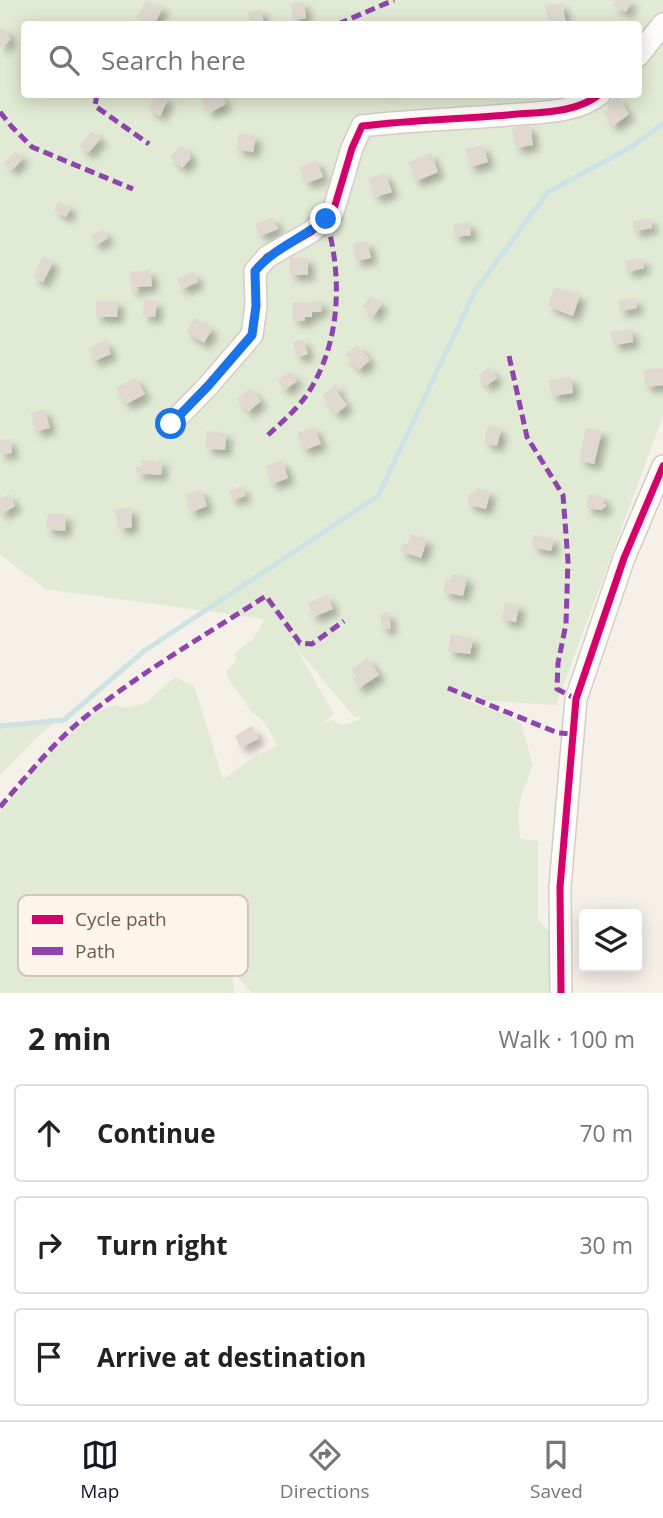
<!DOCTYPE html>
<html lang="en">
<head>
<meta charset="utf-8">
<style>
  :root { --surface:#fff; --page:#f2f2f2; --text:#222; --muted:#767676; --line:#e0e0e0; --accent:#111827 }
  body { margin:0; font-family:"Open Sans",sans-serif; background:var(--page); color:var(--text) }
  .controls { position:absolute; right:21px; bottom:21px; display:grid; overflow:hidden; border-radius:7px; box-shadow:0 4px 18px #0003 }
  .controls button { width:63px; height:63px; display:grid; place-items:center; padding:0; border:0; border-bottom:2px solid var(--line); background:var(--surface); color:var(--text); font:35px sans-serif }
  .stop { position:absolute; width:21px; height:21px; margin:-16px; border:5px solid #1a73e8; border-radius:50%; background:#fff }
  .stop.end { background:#1a73e8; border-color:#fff; box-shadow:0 2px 7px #0008 }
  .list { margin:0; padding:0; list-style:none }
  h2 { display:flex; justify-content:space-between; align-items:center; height:91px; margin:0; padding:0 28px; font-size:30px }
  h2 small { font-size:23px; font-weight:400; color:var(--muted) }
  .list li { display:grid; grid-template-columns:46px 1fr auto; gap:21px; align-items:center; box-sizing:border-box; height:98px; margin:0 14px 14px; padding:0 14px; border:2px solid var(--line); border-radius:7px }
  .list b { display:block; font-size:26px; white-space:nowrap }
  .list em { font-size:23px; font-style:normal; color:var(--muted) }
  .icon { flex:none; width:38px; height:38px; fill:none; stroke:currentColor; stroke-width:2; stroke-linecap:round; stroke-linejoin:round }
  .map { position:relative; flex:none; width:663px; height:993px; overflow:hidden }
  .search { position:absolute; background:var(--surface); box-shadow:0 4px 18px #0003; left:21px; right:21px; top:21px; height:77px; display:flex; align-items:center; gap:18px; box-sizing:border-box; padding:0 24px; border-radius:7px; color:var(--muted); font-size:26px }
  .sheet { height:427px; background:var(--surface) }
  nav { display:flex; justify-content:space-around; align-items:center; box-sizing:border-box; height:98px; border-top:2px solid var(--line); background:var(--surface); font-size:19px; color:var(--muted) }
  nav a { display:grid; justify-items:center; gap:4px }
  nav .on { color:var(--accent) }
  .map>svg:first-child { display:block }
  .green { fill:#e1ead4; fill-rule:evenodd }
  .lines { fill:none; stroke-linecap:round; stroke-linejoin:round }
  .stream { stroke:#cce2e3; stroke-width:5 }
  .building { fill:#e1d8d1; filter:url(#shadow) }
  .street-casing { stroke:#d3cdc7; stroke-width:24 }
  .street { stroke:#fefdfc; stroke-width:21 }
  .quiet { stroke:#8e44ad; stroke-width:5; stroke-dasharray:10 5; stroke-linecap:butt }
  .cycleway-casing { stroke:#fdf5e9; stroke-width:11 }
  .cycleway { stroke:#d6006c; stroke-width:7 }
  .route { stroke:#1a73e8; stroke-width:9 }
  .key { fill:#fdf5e9; stroke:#d2c6ba; stroke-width:2 }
  .key-label { font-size:19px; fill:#6f584c }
</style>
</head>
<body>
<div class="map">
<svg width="663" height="993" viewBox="0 0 663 993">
  <defs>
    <filter id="shadow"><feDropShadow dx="6" dy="6" stdDeviation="3.5" flood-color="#0004"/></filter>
  </defs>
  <rect width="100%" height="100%" fill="#f5f0e8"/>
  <g class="green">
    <path d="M 0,0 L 663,0 L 663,416 L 556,705 L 462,699 L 505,714 L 521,724 L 533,765 L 521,796 L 518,813 L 520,839 L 538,841 L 538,919 L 549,932 L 549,993 L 252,993 L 233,972 L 234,993 L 0,993 L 0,812 L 35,767 L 93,713 L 115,705 L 126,708 L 146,703 L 175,677 L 194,686 L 223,779 L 249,760 L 277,745 L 265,723 L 250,710 L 225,673 L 235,662 L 236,652 L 253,639 L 265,619 L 45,589 L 0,554 ZM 24,24 L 638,24 L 638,94 L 24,94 ZM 295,646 L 355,718 L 360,716 L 359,720 L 341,725 L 331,720 L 320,725 L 334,714 Z"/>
    <polygon points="65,717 42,732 0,775 0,725"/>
  </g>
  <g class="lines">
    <polyline class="stream" points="0,726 64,720 144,651 378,496 475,291 548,192 631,147 663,124"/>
  </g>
  <g class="building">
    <polygon points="146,0 158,7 160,4 163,6 155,24 148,24 136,18"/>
    <polygon points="616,0 632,0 626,12 613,6"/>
    <polygon points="304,2 306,18 293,20 291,3"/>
    <polygon points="562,3 566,23 549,24 545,5"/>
    <polygon points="261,9 264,24 250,24 248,12"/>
    <polygon points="0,27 9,33 7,35 11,39 0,49"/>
    <polygon points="157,94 168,99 160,116 148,108"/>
    <polygon points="207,94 221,94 226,104 209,113 201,98"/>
    <polygon points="618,97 629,114 613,126 604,113 610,109 607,104"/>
    <polygon points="530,125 533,145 516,148 512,128"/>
    <polygon points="92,131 101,138 88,153 79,146"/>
    <polygon points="239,133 256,136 253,152 236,149"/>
    <polygon points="181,145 191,155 189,157 191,158 182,168 170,157"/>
    <polygon points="483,145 488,162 470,167 465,149"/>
    <polygon points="15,151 23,158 12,170 4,163"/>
    <polygon points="431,153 438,172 416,181 408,162"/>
    <polygon points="316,160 323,177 306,183 299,167"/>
    <polygon points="385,173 392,192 375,197 368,179"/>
    <polygon points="59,201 71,208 66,217 54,210"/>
    <polygon points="273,217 278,229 260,236 255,224"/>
    <polygon points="650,218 652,228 634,231 633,221"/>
    <polygon points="469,222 471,235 454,237 453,224"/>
    <polygon points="103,229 108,238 96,245 91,236"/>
    <polygon points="367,241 371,258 356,261 353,244"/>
    <polygon points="43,256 53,262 43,282 33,277"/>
    <rect x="290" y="258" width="18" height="17"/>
    <polygon points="642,258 644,268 627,272 625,261"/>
    <polygon points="150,270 152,286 137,287 138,290 132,291 130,272"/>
    <polygon points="193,272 198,282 182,289 177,279"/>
    <polygon points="554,287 580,295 573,316 548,306"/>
    <polygon points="370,296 382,304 373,317 368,313 370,311 363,306"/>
    <polygon points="635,298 637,308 620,311 618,301"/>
    <polygon points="144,300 157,301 155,317 143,316"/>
    <polygon points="96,301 118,301 117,317 96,317"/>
    <polygon points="312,301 322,301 321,312 312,312 312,317 305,317 305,321 293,320 293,302 312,303"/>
    <polygon points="194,318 212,329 204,343 186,332"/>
    <polygon points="631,329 633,342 614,345 611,332"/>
    <polygon points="303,339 308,354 297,357 293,342"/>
    <polygon points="105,340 111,354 94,361 88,348"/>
    <polygon points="357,345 370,360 359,370 345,355"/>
    <polygon points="489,367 497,378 486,386 478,375"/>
    <polygon points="663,368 663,385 646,387 644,370"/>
    <polygon points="290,371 297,381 284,390 278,380"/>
    <polygon points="135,377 145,394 126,404 116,388"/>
    <polygon points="571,377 573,393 552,396 549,380"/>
    <polygon points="335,384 339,389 336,391 347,405 336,414 322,395"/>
    <polygon points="250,388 261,401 248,412 237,399"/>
    <polygon points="44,409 50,428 36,431 31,413"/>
    <polygon points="488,425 501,429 497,446 484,442"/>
    <polygon points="314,427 321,444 304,450 297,433"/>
    <polygon points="586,428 602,431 594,464 579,460"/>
    <polygon points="207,431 226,433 225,450 206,448"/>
    <polygon points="10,439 12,453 0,454 0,440"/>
    <polygon points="159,459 162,459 161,475 136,473 136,467 141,467 141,460 158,462"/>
    <polygon points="282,460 288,478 272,484 265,466"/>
    <polygon points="242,486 245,496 232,500 229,491"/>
    <polygon points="476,488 490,492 486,509 467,504 469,496 472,492 475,493"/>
    <polygon points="201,489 207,506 191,512 185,495"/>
    <polygon points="9,494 15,506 0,514 0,498"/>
    <polygon points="588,494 604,497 603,504 606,504 606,508 603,508 603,510 586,508"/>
    <polygon points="131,507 132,527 120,529 114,510"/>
    <polygon points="48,513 66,515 65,531 46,529"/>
    <polygon points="411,534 427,540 421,558 400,551 403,543 408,544"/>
    <polygon points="534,535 554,539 551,551 532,547"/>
    <polygon points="452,574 467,577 463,596 443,592 446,579 451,580"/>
    <polygon points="327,595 333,609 313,617 308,603"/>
    <polygon points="505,602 519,605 516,622 502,619"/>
    <polygon points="388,612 391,628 383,630 380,614"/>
    <polygon points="451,634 473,638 470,654 448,651"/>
    <polygon points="368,658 379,675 359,688 353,679 356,677 351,669"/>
    <polygon points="252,726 259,738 241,748 235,736"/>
  </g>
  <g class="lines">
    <defs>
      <g id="street">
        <polyline points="638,56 663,24"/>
        <path d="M 171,424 L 208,386 L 252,335 L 256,306 L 255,271 L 267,257 L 311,232 L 333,212 L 352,148 L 362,126 C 410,120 459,119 507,115 C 537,112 576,114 600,94"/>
        <polyline points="561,993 560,887 576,699 624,558 663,466"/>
      </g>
    </defs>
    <use href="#street" class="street-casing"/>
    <use href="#street" class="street"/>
    <g class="quiet">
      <polyline points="338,24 394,0"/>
      <polyline points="97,94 95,106 149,144"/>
      <polyline points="0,112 12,127 32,147 133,189"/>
      <polyline points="509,356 527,437 563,495 568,561 566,624 558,663 557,689 576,699"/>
      <path d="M 268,435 C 281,423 296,410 306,396 C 341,345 343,277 326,219"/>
      <polyline points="448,688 558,733 573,734"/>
      <path d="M 0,807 C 27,776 52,744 84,718 C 141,672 204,636 266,596 L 300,643 L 312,644 L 344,621"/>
    </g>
    <defs>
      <g id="cycleway">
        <path d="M 171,424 L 208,386 L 252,335 L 256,306 L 255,271 L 267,257 L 311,232 L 333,212 L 352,148 L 362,126 C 410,120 459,119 507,115 C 537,112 576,114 600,94"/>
        <polyline points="561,993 560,887 576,699 624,558 663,466"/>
      </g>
    </defs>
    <use href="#cycleway" class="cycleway-casing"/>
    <use href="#cycleway" class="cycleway"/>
  </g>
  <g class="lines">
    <path class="route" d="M 171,424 L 208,386 L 252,335 L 256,306 L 255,271 C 274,248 303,238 326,219"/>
  </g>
  <rect x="18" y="895" width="230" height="81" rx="10" class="key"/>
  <rect x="32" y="915" width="31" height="9" fill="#d6006c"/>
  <rect x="32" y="947" width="31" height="8" fill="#8e44ad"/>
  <g class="key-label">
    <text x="75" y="926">Cycle path</text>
    <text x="75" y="958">Path</text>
  </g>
</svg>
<div class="controls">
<button><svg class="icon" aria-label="layers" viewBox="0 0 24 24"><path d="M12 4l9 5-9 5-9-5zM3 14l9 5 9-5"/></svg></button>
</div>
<div class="stop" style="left:171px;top:424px"></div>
<div class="stop end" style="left:326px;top:219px"></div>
<div class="search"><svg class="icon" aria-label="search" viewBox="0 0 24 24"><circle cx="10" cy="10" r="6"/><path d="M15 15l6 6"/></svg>Search here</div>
</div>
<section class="sheet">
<h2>2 min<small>Walk · 100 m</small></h2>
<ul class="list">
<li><svg class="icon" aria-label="ahead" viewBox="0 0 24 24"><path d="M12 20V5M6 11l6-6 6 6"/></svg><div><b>Continue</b></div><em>70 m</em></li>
<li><svg class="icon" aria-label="right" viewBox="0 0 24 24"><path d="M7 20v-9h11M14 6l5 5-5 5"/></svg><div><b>Turn right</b></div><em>30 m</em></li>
<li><svg class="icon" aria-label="arrive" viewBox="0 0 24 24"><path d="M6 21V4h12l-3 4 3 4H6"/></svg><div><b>Arrive at destination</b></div></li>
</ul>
</section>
<nav>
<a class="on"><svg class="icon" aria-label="map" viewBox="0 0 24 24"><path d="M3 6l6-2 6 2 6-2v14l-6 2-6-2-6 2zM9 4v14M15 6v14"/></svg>Map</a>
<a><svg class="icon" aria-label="directions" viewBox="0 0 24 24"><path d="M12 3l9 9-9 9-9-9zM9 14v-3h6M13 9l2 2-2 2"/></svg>Directions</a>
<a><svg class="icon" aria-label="saved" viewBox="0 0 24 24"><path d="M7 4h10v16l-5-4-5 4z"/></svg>Saved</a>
</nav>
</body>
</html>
